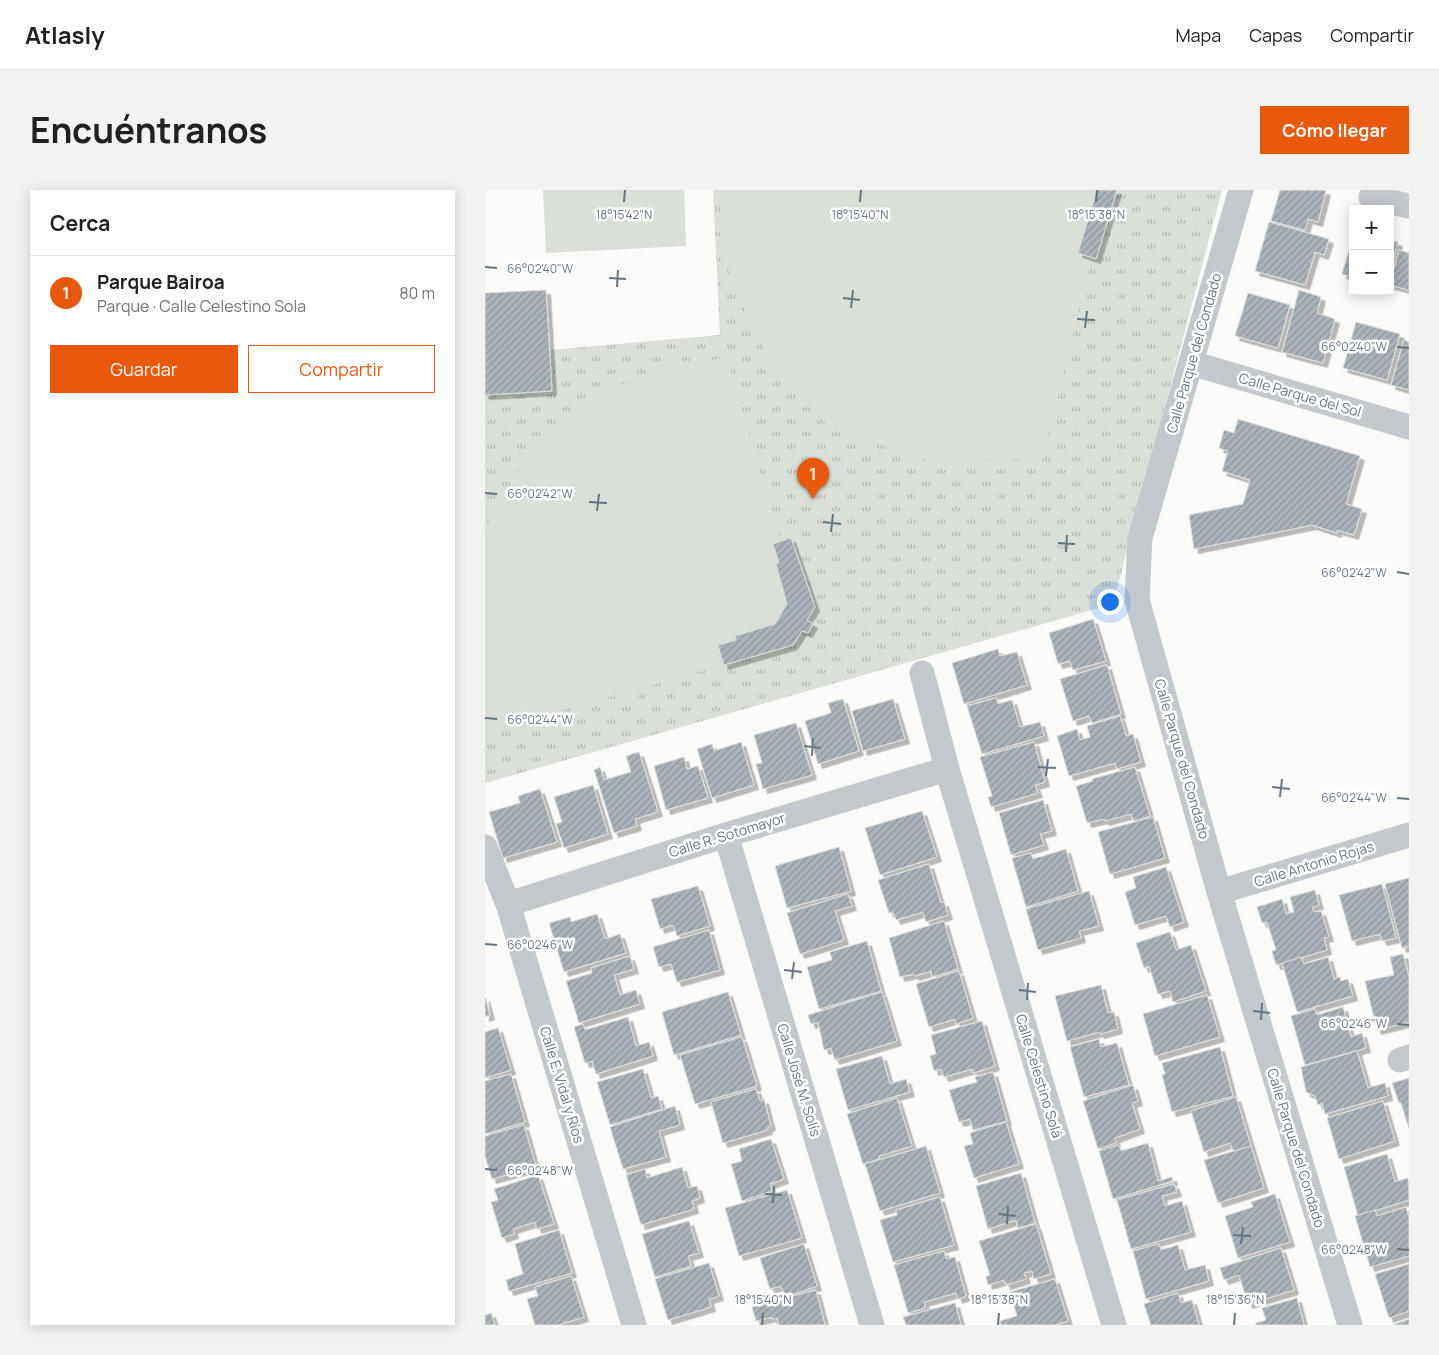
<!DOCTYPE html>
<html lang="es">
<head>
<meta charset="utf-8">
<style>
  :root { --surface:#fff; --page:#f2f2f2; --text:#202124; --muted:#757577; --line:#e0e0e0; --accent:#ea580c }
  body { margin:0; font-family:Manrope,sans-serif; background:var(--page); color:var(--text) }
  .controls { position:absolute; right:15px; top:15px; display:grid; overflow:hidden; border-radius:0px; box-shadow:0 2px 12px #0003 }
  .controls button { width:45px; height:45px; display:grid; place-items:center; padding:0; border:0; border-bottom:1px solid var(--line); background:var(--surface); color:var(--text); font:25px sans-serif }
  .you { position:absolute; left:624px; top:411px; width:18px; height:18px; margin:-12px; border:4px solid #fff; border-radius:50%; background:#1a73e8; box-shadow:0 0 0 8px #1a73e833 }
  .badge { display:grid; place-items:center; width:32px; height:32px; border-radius:50%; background:var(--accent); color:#fff; font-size:16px; font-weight:700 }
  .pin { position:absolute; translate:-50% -41px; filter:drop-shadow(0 1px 2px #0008) }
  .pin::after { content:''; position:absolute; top:26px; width:18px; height:15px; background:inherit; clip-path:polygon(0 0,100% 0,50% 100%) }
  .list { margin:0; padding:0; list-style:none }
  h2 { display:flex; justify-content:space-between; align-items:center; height:65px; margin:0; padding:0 20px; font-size:21px }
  h2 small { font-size:16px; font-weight:400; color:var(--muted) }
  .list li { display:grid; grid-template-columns:32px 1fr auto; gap:15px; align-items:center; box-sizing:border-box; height:75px; padding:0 20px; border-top:1px solid var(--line) }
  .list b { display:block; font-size:19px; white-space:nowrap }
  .list p { margin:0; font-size:16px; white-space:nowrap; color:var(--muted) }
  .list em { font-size:16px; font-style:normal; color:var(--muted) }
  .actions { display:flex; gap:10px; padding:15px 20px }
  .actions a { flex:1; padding:11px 0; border:1px solid var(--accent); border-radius:0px; text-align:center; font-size:18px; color:var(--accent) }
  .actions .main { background:var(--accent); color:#fff }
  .map { position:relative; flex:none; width:924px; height:1135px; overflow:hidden; border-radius:0px }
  header { display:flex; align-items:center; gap:30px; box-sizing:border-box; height:70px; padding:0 25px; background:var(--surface); border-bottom:1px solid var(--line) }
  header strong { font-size:24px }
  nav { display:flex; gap:28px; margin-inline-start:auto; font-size:18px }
  .intro { display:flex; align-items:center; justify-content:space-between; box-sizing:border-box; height:120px; padding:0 30px }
  h1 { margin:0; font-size:35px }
  .button { padding:12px 22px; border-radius:0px; background:var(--accent); color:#fff; font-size:18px; font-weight:700 }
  main { display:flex; gap:30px; padding:0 30px }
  aside { flex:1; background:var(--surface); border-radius:0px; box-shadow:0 2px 12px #0003 }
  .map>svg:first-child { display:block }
  .grass { fill:url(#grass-tufts) }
  .pitch { fill:#dadfd7 }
  .building { fill:url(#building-hatch); stroke:#dcdcda; filter:url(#shadow) }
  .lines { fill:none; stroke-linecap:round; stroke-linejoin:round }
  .street { stroke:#c3c8cc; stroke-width:25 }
  .ticks { fill:none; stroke:#657683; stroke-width:2 }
  .labels { text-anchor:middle; stroke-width:5; stroke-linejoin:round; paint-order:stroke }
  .street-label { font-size:14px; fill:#657683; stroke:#fff }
  .ticks-label { font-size:12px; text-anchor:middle; fill:#657683; stroke:#fff; stroke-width:5; stroke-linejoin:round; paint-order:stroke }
</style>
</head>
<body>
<header>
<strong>Atlasly</strong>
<nav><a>Mapa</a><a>Capas</a><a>Compartir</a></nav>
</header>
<div class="intro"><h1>Encuéntranos</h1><a class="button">Cómo llegar</a></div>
<main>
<aside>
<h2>Cerca<small></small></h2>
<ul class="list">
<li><span class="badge">1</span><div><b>Parque Bairoa</b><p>Parque · Calle Celestino Sola</p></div><em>80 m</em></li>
</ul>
<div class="actions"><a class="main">Guardar</a><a>Compartir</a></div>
</aside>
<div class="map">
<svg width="924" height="1135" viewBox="0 0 924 1135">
  <defs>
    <pattern id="grass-tufts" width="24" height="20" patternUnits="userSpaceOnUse" patternTransform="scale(1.25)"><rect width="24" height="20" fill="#dadfd7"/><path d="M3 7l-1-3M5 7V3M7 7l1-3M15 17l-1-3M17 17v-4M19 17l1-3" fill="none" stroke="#b4b9b4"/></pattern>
    <pattern id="building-hatch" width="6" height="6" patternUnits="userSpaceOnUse" patternTransform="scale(1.25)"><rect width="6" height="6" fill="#aab3b9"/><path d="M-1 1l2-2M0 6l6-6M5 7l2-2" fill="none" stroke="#8e969c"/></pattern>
    <filter id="shadow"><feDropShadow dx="4.5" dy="4.5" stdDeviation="0" flood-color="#0004"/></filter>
  </defs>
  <rect width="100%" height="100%" fill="#fafaf8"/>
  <polygon class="grass" points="228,0 737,0 628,414 0,593 0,203 62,199 65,160 235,145"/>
  <g class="pitch">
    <polygon points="58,0 199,0 201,56 61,63"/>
    <polygon points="238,0 623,0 558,269 445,272 344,237 285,175 241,75"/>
    <polygon points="242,167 312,408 295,459 0,542 0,342 3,333 53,246 154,185"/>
  </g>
  <g class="building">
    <polygon points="612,0 632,0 611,69 593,63"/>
    <polygon points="795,0 836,0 841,1 833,32 823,29 820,40 786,31"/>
    <polygon points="784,32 844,49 839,65 830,62 820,95 770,81"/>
    <polygon points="868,46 868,87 857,84"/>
    <polygon points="905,50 913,52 905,81"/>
    <polygon points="914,60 924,63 924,100 905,95"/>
    <polygon points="61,100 67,201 0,205 0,103"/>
    <polygon points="814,100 836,107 832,123 850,129 838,173 797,162"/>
    <polygon points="763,103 805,115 793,158 750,146"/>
    <polygon points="871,132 915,144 902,190 858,178"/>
    <polygon points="919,150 924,152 924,200 906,195"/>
    <polygon points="753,229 875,266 861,314 877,319 869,345 852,340 852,343 827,335 709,359 704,325 758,314 765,290 737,281 743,261 734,258 739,240 749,243"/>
    <polygon points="306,348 330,417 322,430 328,434 323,443 317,441 308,455 239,475 233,455 251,450 250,446 290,434 302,414 291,374 294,373 288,354"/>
    <polygon points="608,429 621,471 588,480 585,471 573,474 564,443"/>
    <polygon points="513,459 515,466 532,462 542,495 479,514 467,473"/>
    <polygon points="622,475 636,524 607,533 604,526 588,531 575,489"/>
    <polygon points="511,508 513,514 527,510 535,537 555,532 559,546 497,564 482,516"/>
    <polygon points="358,509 374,561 333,574 320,531 346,523 343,513"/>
    <polygon points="408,509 420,549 378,561 367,521"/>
    <polygon points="635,526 641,546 648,544 656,572 632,579 630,573 584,586 572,546 592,539 595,550 605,547 602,536"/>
    <polygon points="311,533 327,585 278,599 271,574 277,573 269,545"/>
    <polygon points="256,552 269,595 227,608 212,559 227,554 229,561"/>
    <polygon points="549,552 560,592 550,595 553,603 506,617 503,607 507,606 495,567"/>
    <polygon points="154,562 173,622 150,629 152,636 129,643 109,580 115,577 119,590 146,582 141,566"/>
    <polygon points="199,567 202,579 213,576 223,608 181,620 169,576"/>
    <polygon points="650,577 665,626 649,631 646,624 620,631 619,629 602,633 591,596 608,591 607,589"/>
    <polygon points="108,595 123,644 79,658 71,634 77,632 69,607"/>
    <polygon points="55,599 72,652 18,668 4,622 35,613 33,606"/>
    <polygon points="558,610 567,641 555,644 559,655 526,665 514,623"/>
    <polygon points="437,621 452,667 395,685 380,638"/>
    <polygon points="668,627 680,668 625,684 613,642"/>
    <polygon points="354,657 366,701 302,718 290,676"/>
    <polygon points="581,659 593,701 541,717 527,668 546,663 548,669"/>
    <polygon points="444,674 456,713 459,712 463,725 441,732 438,722 411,730 408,722 404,723 393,690"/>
    <polygon points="681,677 699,732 685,737 681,726 650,735 640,702 651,698 648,687"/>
    <polygon points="924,688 924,756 917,758 900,694"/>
    <polygon points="897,694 911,748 897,751 895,744 867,751 854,705"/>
    <polygon points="213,696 225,736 192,746 188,735 175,739 166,709"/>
    <polygon points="830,700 834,715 827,717 829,722 836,721 844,747 839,748 842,760 791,775 787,761 791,760 782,732 777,733 772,717 797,709 801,724 809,722 805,707"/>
    <polygon points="604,701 614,736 594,741 596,748 553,760 541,719"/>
    <polygon points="363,704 367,716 350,721 359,750 315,764 302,723"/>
    <polygon points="112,724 120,749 135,744 141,763 79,782 64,733 85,727 86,732"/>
    <polygon points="459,731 473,779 447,787 446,781 430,786 429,784 415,787 404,748"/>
    <polygon points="224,740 235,780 192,792 186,774 174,777 168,757"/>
    <polygon points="685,742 691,760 706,755 721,801 688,812 685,801 673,804 664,776 659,778 651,753"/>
    <polygon points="382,751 396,801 334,819 322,777 347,770 345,762"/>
    <polygon points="918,764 924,787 924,832 892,840 880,791 909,785 905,767"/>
    <polygon points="145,766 149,779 129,785 135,805 151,800 155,814 94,833 81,791 107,783 106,778"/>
    <polygon points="816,767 819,774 843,767 849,789 855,787 856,791 863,789 868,806 812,822 797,773"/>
    <polygon points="474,781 488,828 471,834 470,829 444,837 431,794"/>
    <polygon points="616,795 623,823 629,822 633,839 615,844 614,842 582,851 570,806"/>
    <polygon points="243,802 256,845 189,865 177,822"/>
    <polygon points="397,802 412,851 350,870 346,858 339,860 333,832 326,834 323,825"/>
    <polygon points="722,805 735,847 670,866 658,824"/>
    <polygon points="0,807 5,825 0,827"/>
    <polygon points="858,817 866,847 877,843 881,858 820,875 806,826 830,819 832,825"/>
    <polygon points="143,827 151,856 164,852 168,866 111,884 107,871 100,873 89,837 98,834 100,840"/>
    <polygon points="497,831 510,876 488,883 487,879 459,887 456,879 449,881 445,866 451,864 446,845"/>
    <polygon points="13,838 26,880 0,888 0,842"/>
    <polygon points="257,847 272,896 210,914 195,865"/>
    <polygon points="614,849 616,857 632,853 644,895 599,907 585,857"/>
    <polygon points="735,857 748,906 687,922 677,885 680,884 677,873"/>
    <polygon points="872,861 883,898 900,893 903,906 840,924 837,913 833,915 830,906 821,902 816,877"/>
    <polygon points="397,866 405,894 421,889 425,902 363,920 351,879"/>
    <polygon points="158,879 166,908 173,906 177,919 125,935 112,892"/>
    <polygon points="508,882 522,931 488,940 485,929 474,932 464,900 492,892 490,887"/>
    <polygon points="26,884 40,932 0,944 0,891"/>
    <polygon points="924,888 924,939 916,913 914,913 907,893"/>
    <polygon points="648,895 653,911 647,913 655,939 630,948 631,953 613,959 598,911"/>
    <polygon points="271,899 275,911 279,909 286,936 282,938 283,940 238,953 226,912"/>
    <polygon points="751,907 766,956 748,961 745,953 719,962 706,921"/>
    <polygon points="412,908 427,956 394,966 394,969 378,974 362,924"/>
    <polygon points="898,911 910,951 854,969 842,928"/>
    <polygon points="190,916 195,935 174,941 181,967 138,979 125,937"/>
    <polygon points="521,932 534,974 489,988 479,956 488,954 485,943"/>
    <polygon points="39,935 51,977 7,989 0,966 0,946"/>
    <polygon points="286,949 299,989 285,994 287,1001 257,1011 246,974 257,971 254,959"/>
    <polygon points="663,953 673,991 687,987 688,991 628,1009 614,961 634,955 636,961"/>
    <polygon points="441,956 455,1003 395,1021 380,974"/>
    <polygon points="766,956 779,998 733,1013 719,970"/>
    <polygon points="902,964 910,992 923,988 924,1010 873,1026 859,977"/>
    <polygon points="197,977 203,998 212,996 215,1008 207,1011 209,1019 156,1035 141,985 160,979 162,988"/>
    <polygon points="536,983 550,1033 533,1038 531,1030 503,1039 491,996"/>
    <polygon points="53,985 69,1034 52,1039 50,1032 28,1039 29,1044 17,1048 6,1012 13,1010 9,999"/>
    <polygon points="689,994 692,1002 677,1006 680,1016 697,1011 706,1042 646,1059 632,1010"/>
    <polygon points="302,1000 317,1048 254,1066 240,1018"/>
    <polygon points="790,1004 805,1052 753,1068 740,1026 768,1017 766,1012"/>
    <polygon points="455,1007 469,1055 408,1072 395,1030 412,1025 411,1020"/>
    <polygon points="921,1017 924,1028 924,1066 885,1077 870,1026 890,1020 892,1026"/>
    <polygon points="204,1031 214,1063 203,1066 206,1076 170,1087 157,1044"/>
    <polygon points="551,1034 566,1084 549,1089 547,1081 539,1083 541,1089 521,1095 519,1090 503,1095 501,1087 505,1085 494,1051"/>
    <polygon points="74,1040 87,1083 24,1101 21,1090 38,1084 30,1054"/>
    <polygon points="319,1054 332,1096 300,1107 296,1096 285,1099 275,1068"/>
    <polygon points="674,1054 676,1060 693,1055 700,1080 720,1075 724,1091 661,1109 648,1061"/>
    <polygon points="796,1058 809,1100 763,1114 754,1085 739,1090 735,1078"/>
    <polygon points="459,1061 461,1069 470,1067 481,1106 473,1109 471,1103 439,1112 440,1118 423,1123 409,1075"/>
    <polygon points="224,1073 234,1106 224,1109 226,1117 183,1130 170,1089"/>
    <polygon points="924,1074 924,1121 904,1128 890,1084"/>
    <polygon points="86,1086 99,1127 73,1135 50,1135 42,1109 53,1106 50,1097"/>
    <polygon points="570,1089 583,1131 570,1135 516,1135 515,1131 532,1126 525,1102"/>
    <polygon points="331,1100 340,1135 294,1135 292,1128 287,1129 287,1127 271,1131 267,1117"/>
    <polygon points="693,1103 696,1113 707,1110 714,1135 666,1135 659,1114"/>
    <polygon points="812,1108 819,1135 771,1135 771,1133 781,1130 777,1118"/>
    <polygon points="470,1113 476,1135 421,1135 418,1127"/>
    <polygon points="6,1123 10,1135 0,1135 0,1125"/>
    <polygon points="924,1129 924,1135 908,1135"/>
  </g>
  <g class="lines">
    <g class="street">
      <polyline points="756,0 655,348 652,410 734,702 865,1135"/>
      <polyline points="886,7 924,16"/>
      <polyline points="706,173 924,237"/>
      <polyline points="437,483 462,579 629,1135"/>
      <polyline points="241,645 387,1135"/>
      <polyline points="0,657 23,714 149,1135"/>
      <polyline points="734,702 924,645"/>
      <polyline points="23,714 241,645 462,579"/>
      <polyline points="915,870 924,867"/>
    </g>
  </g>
  <path class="ticks" d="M 139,12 L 140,0M 375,12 L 376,0M 611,12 L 612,0M 0,77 L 12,78M 124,88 L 141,89M 132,97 L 133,80M 358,108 L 375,110M 366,118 L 368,100M 592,129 L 610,130M 600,138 L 602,121M 912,157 L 924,158M 0,303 L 12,304M 104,312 L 122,313M 112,321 L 114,304M 338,332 L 356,334M 346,342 L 348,324M 573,353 L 590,354M 581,362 L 582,345M 912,382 L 924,384M 0,528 L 12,529M 319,556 L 336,558M 327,566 L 328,548M 553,577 L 571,578M 561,586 L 563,569M 787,597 L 805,599M 795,607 L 797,589M 912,608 L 924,609M 0,754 L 12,755M 299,780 L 317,782M 307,789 L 309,772M 534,800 L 551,802M 542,810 L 543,793M 768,821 L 785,823M 776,830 L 777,813M 912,834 L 924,835M 0,979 L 12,980M 280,1004 L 297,1005M 288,1013 L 289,996M 514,1024 L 531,1026M 522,1034 L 523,1016M 748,1045 L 766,1046M 756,1054 L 758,1037M 912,1059 L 924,1060M 277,1135 L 278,1123M 513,1135 L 514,1123M 749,1135 L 750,1123"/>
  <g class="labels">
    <g class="street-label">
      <text transform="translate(709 163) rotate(-74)" y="5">Calle Parque del Condado</text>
      <text transform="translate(815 205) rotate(16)" y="5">Calle Parque del Sol</text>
      <text transform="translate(697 569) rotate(74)" y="5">Calle Parque del Condado</text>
      <text transform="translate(242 645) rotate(-17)" y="5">Calle R. Sotomayor</text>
      <text transform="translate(829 674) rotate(-17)" y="5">Calle Antonio Rojas</text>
      <text transform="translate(554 886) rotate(73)" y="5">Calle Celestino Solá</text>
      <text transform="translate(314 890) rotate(73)" y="5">Calle José M. Solís</text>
      <text transform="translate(77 895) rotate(73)" y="5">Calle E. Vidal y Ríos</text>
      <text transform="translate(811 958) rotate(73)" y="5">Calle Parque del Condado</text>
    </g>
  </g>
  <g class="ticks-label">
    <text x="139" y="29">18°15'42"N</text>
    <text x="375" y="29">18°15'40"N</text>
    <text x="611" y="29">18°15'38"N</text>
    <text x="55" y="83">66°02'40"W</text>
    <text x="869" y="161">66°02'40"W</text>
    <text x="55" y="308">66°02'42"W</text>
    <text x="869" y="387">66°02'42"W</text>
    <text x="55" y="534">66°02'44"W</text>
    <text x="869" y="612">66°02'44"W</text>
    <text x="55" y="759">66°02'46"W</text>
    <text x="869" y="838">66°02'46"W</text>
    <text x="55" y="985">66°02'48"W</text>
    <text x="869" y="1064">66°02'48"W</text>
    <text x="278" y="1114">18°15'40"N</text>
    <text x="514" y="1114">18°15'38"N</text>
    <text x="750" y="1114">18°15'36"N</text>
  </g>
</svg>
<div class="controls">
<button>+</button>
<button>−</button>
</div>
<div class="you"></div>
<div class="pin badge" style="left:328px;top:309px">1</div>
</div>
</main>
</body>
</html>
